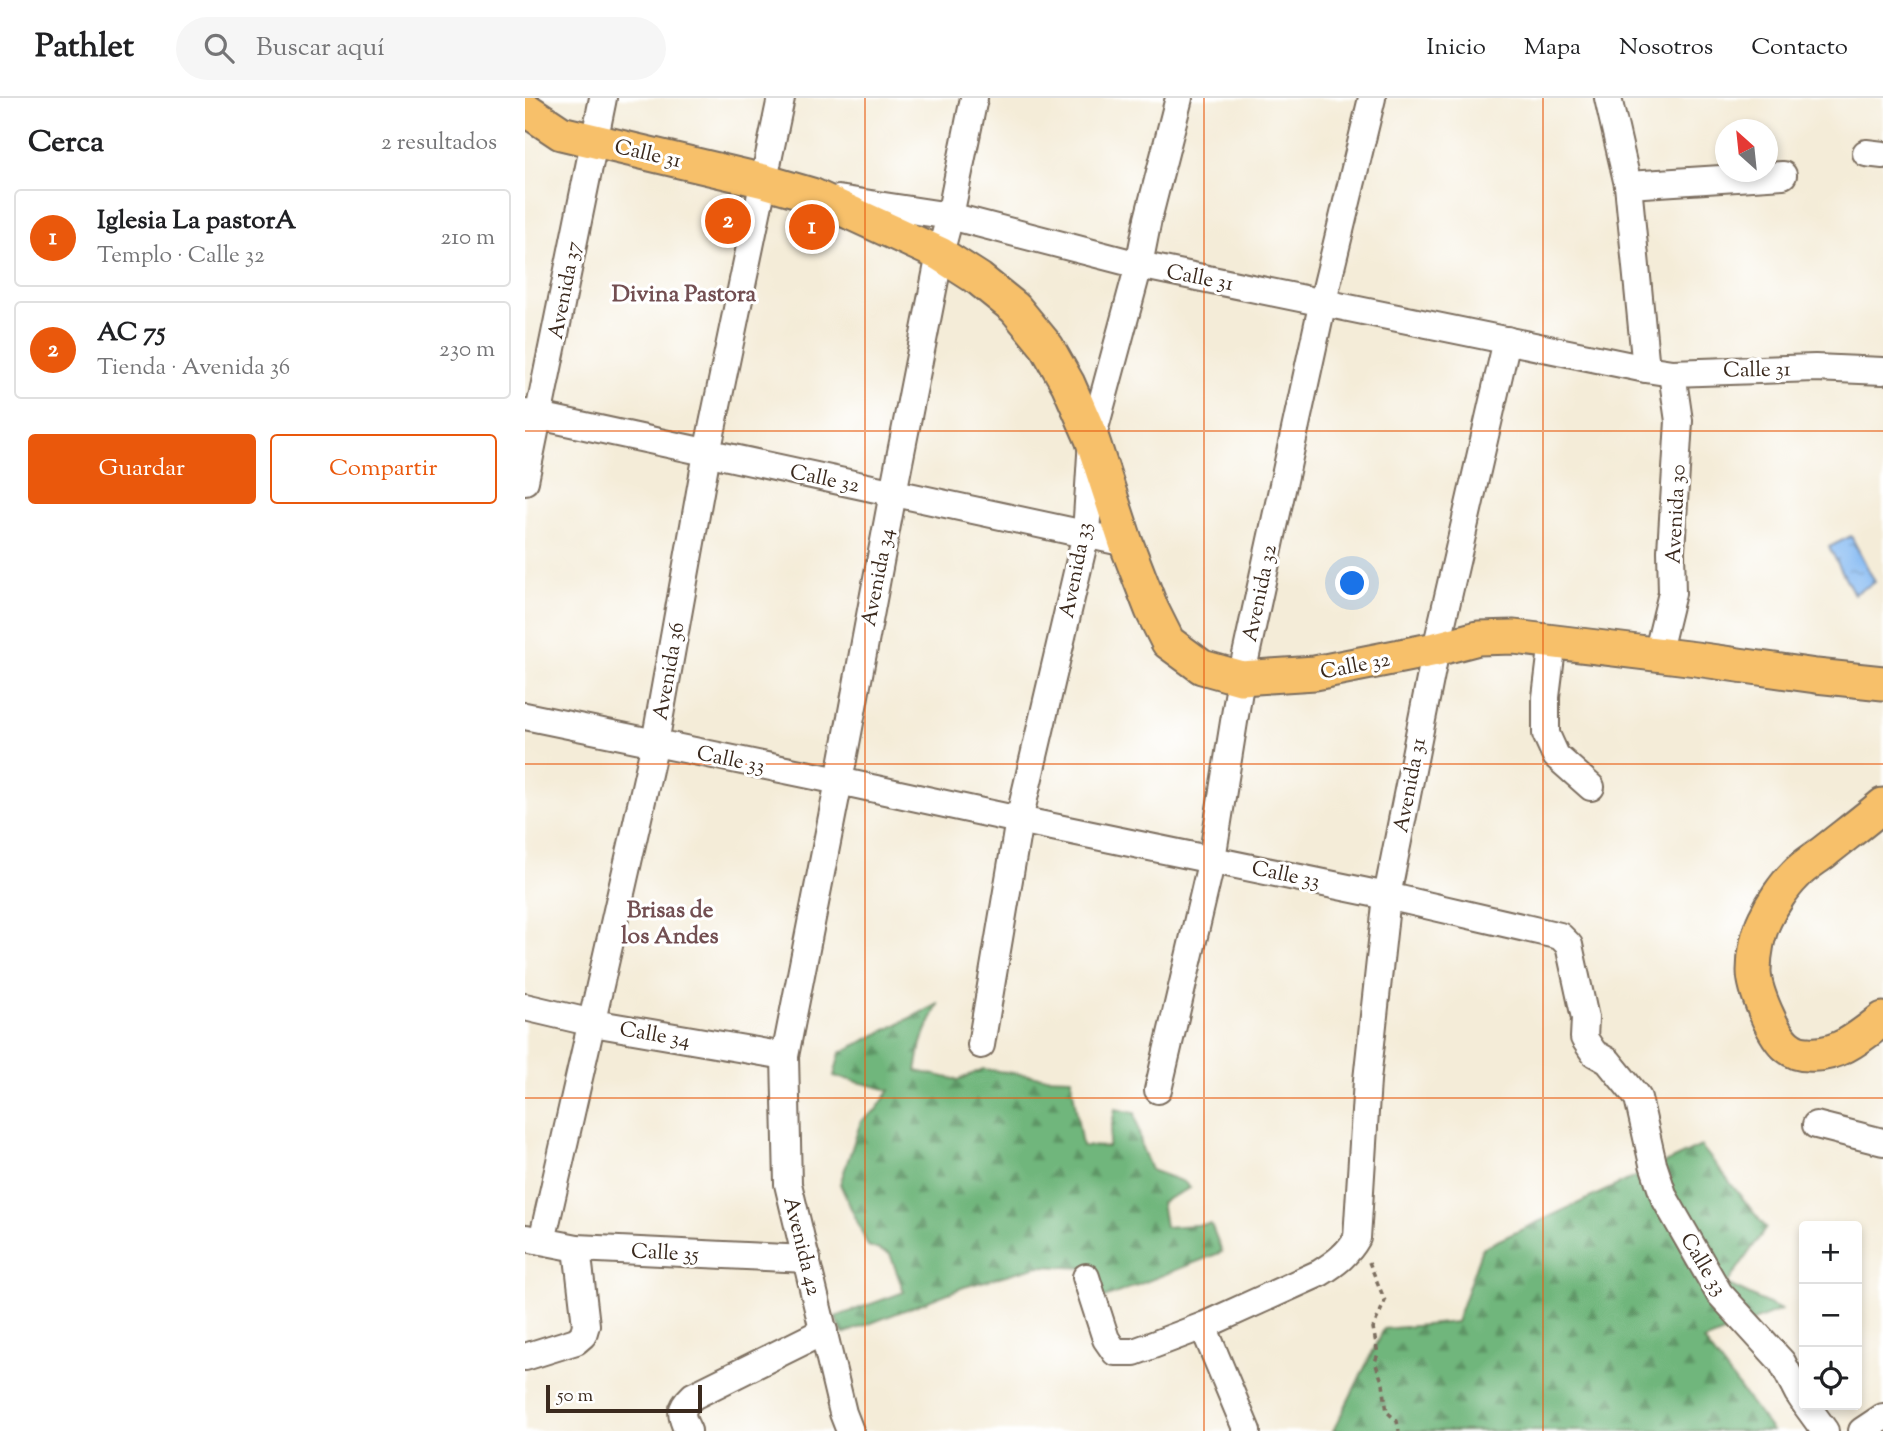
<!DOCTYPE html>
<html lang="es">
<head>
<meta charset="utf-8">
<style>
  :root { --surface:#fff; --page:#f6f6f6; --text:#202124; --muted:#757577; --line:#e0e0e0; --accent:#ea580c }
  body { margin:0; font-family:"Sorts Mill Goudy",serif; background:var(--page); color:var(--text) }
  .controls { position:absolute; right:21px; bottom:21px; display:grid; overflow:hidden; border-radius:7px; box-shadow:0 4px 10px #0003 }
  .controls button { width:63px; height:63px; display:grid; place-items:center; padding:0; border:0; border-bottom:2px solid var(--line); background:var(--surface); color:var(--text); font:35px sans-serif }
  .compass { position:absolute; left:1190px; top:21px; width:63px; height:63px; border-radius:50%; background:var(--surface); box-shadow:0 4px 10px #0003; rotate:333deg }
  .scale { position:absolute; left:21px; bottom:18px; width:156px; box-sizing:border-box; padding-left:7px; border:4px solid #3b2a1e; border-top:0; font-size:19px; line-height:24px; white-space:nowrap; color:#3b2a1e; -webkit-text-stroke:5px #fff; paint-order:stroke }
  .you { position:absolute; left:828px; top:486px; width:24px; height:24px; margin:-18px; border:5px solid #fff; border-radius:50%; background:#1a73e8; box-shadow:0 0 0 10px #1a73e833 }
  .badge { display:grid; place-items:center; width:46px; height:46px; border-radius:50%; background:var(--accent); color:#fff; font-size:23px; font-weight:700 }
  .pin { position:absolute; translate:-50% -50%; border:4px solid #fff; box-shadow:0 2px 7px #0006 }
  .list { margin:0; padding:0; list-style:none }
  h2 { display:flex; justify-content:space-between; align-items:center; height:91px; margin:0; padding:0 28px; font-size:30px }
  h2 small { font-size:23px; font-weight:400; color:var(--muted) }
  .list li { display:grid; grid-template-columns:46px 1fr auto; gap:21px; align-items:center; box-sizing:border-box; height:98px; margin:0 14px 14px; padding:0 14px; border:2px solid var(--line); border-radius:7px }
  .list b { display:block; font-size:26px; white-space:nowrap }
  .list p { margin:0; font-size:23px; white-space:nowrap; color:var(--muted) }
  .list em { font-size:23px; font-style:normal; color:var(--muted) }
  .actions { display:flex; gap:14px; padding:21px 28px }
  .actions a { flex:1; padding:16px 0; border:2px solid var(--accent); border-radius:7px; text-align:center; font-size:24px; color:var(--accent) }
  .actions .main { background:var(--accent); color:#fff }
  .icon { flex:none; width:38px; height:38px; fill:none; stroke:currentColor; stroke-width:2; stroke-linecap:round; stroke-linejoin:round }
  .map { position:relative; flex:none; width:1358px; height:1333px; overflow:hidden }
  header { display:flex; align-items:center; gap:42px; box-sizing:border-box; height:98px; padding:0 35px; background:var(--surface); border-bottom:2px solid var(--line) }
  header strong { font-size:33px }
  nav { display:flex; gap:38px; margin-inline-start:auto; font-size:24px }
  .search { width:490px; height:63px; background:var(--page); display:flex; align-items:center; gap:18px; box-sizing:border-box; padding:0 24px; border-radius:38px; color:var(--muted); font-size:26px }
  main { display:flex }
  aside { flex:1; background:var(--surface) }
  .map>svg:first-child { display:block }
  .forest { fill:url(#forest-firs); stroke:#56704d; stroke-width:2 }
  .water { fill:url(#water-ripples); stroke:#607288; stroke-width:2 }
  .lines { fill:none; stroke-linecap:round; stroke-linejoin:round }
  .minor-casing { stroke:#7c6e5f; stroke-width:30 }
  .major-casing { stroke:#7c6e5f; stroke-width:37 }
  .path { stroke:#7c6e5f; stroke-width:3.5; stroke-dasharray:5 5; stroke-linecap:butt }
  .minor { stroke:#fff; stroke-width:26 }
  .major { stroke:#f7c06b; stroke-width:33 }
  .grid { fill:none; stroke:#e8590c; stroke-width:2; stroke-opacity:0.55 }
  .labels { text-anchor:middle; stroke-width:6; stroke-linejoin:round; paint-order:stroke }
  .street-label { font-size:21px; fill:#3b2a1e; stroke:#fff }
  .neighbourhood-label { font-size:23px; font-weight:bold; fill:#734f52; stroke:#fff }
</style>
</head>
<body>
<header>
<strong>Pathlet</strong>
<div class="search"><svg class="icon" aria-label="search" viewBox="0 0 24 24"><circle cx="10" cy="10" r="6"/><path d="M15 15l6 6"/></svg>Buscar aquí</div>
<nav><a>Inicio</a><a>Mapa</a><a>Nosotros</a><a>Contacto</a></nav>
</header>
<main>
<aside>
<h2>Cerca<small>2 resultados</small></h2>
<ul class="list">
<li><span class="badge">1</span><div><b>Iglesia La pastorA</b><p>Templo · Calle 32</p></div><em>210 m</em></li>
<li><span class="badge">2</span><div><b>AC 75</b><p>Tienda · Avenida 36</p></div><em>230 m</em></li>
</ul>
<div class="actions"><a class="main">Guardar</a><a>Compartir</a></div>
</aside>
<div class="map">
<svg width="1358" height="1333" viewBox="0 0 1358 1333">
  <defs>
    <pattern id="forest-firs" width="22" height="20" patternUnits="userSpaceOnUse" patternTransform="scale(1.75)"><rect width="22" height="20" fill="#70b67c"/><path d="M5 1l3.5 6h-7zM16 11l3.5 6h-7z" fill="#5d9465"/></pattern>
    <pattern id="water-ripples" width="26" height="14" patternUnits="userSpaceOnUse" patternTransform="scale(1.75)"><rect width="26" height="14" fill="#84b9f2"/><path d="M2 4q2-2 4 0t4 0M15 11q2-2 4 0t4 0" fill="none" stroke="#6d97c3"/></pattern>
  </defs>
  <rect width="100%" height="100%" fill="#fff"/>
  <filter id="ink" filterUnits="userSpaceOnUse"><feTurbulence type="fractalNoise" baseFrequency=".0143" numOctaves="2"/><feDisplacementMap in="SourceGraphic" scale="14" xChannelSelector="R" yChannelSelector="G"/><feConvolveMatrix kernelMatrix="1 2 1 2 8 2 1 2 1" color-interpolation-filters="sRGB"/></filter>
  <filter id="wash" filterUnits="userSpaceOnUse"><feTurbulence type="fractalNoise" baseFrequency=".00686" numOctaves="4" result="noise"/><feDisplacementMap in="SourceGraphic" scale="28" xChannelSelector="R" yChannelSelector="G"/><feGaussianBlur stdDeviation="1.57" result="paint"/><feColorMatrix in="noise" values="0 0 0 0 0 0 0 0 0 0 0 0 0 0 0 0 0 1.4 0 .05"/><feComposite in="paint" operator="in"/></filter>
  <g filter="url(#wash)">
    <rect width="100%" height="100%" fill="#f4ecd8"/>
    <g class="forest">
      <polygon points="413,906 396,945 391,973 434,982 458,971 518,979 546,980 557,1048 583,1049 590,1011 610,1015 617,1050 626,1072 659,1084 665,1090 636,1104 640,1129 686,1126 697,1154 577,1201 564,1170 513,1168 439,1189 318,1236 310,1219 379,1194 365,1156 343,1148 315,1086 336,1023 351,1012 365,992 309,978 315,955"/>
      <polygon points="1176,1048 1241,1130 1202,1186 1256,1212 1179,1243 1247,1333 808,1333 859,1231 931,1224 957,1150"/>
    </g>
    <polygon class="water" points="1326,438 1350,484 1329,496 1304,449"/>
  </g>
  <g filter="url(#ink)">
    <g class="lines">
      <defs>
        <g id="minor">
          <polyline points="1083,0 1103,87 1121,271"/>
          <polyline points="1341,55 1358,57"/>
          <polyline points="1103,87 1258,77"/>
          <polyline points="313,101 425,118 614,167 1121,271 1147,275 1290,270 1358,273"/>
          <polyline points="0,315 601,445"/>
          <polyline points="0,383 78,0"/>
          <polyline points="1028,543 1021,599 1021,636 1031,658 1066,689"/>
          <polyline points="1132,557 1147,495 1146,453 1154,323 1147,275"/>
          <polyline points="0,618 314,683 494,722 862,798 1035,838 1044,847 1060,920 1059,940 1069,955 1083,963 1113,1000 1128,1066 1139,1099 1194,1195 1257,1264 1273,1295 1279,1304"/>
          <polyline points="0,909 68,925 260,958"/>
          <polyline points="456,947 494,722 561,436 567,341 614,167 623,121 654,0"/>
          <polyline points="633,992 687,761 716,580 798,203 847,0"/>
          <polyline points="1291,1027 1358,1044"/>
          <polyline points="1,1140 52,1150 282,1161"/>
          <polyline points="17,1143 130,645 182,355 256,0"/>
          <path d="M 561,1179 L 581,1241 L 590,1254 L 609,1254 L 628,1247 L 678,1228 L 795,1175 C 811,1165 823,1156 832,1140 L 842,982 L 862,798 L 911,551 L 982,242"/>
          <polyline points="678,1228 722,1333"/>
          <polyline points="0,1259 51,1243 58,1237 61,1227 52,1150"/>
          <polyline points="1281,1307 1300,1333"/>
          <path d="M 163,1333 C 155,1317 154,1311 168,1298 L 299,1233"/>
          <polyline points="325,1333 318,1315 263,1086 260,958 314,683 368,395 415,156 425,118 449,0"/>
          <polyline points="1337,1333 1358,1319"/>
        </g>
        <g id="major">
          <polyline points="0,11 36,35 239,83 287,97 415,156 454,181 490,210 522,249 543,286 567,341 601,445 627,512 643,544 677,569 716,580 790,575 911,551 953,540 989,539 1171,561 1291,578 1358,585"/>
          <path d="M 1358,707 C 1339,723 1319,738 1299,754 C 1290,761 1278,768 1270,777 C 1259,788 1247,806 1240,821 C 1233,835 1229,856 1229,873 C 1229,891 1248,938 1263,949 C 1269,954 1276,956 1283,956 C 1312,959 1336,938 1358,921"/>
        </g>
      </defs>
      <use href="#minor" class="minor-casing"/>
      <use href="#major" class="major-casing"/>
      <polyline class="path" points="844,1164 860,1203 848,1230 853,1256 850,1264 858,1286 862,1314 872,1323 874,1333"/>
      <use href="#minor" class="minor"/>
      <use href="#major" class="major"/>
    </g>
  </g>
  <path class="grid" d="M 340,0 L 340,1333M 679,0 L 679,1333M 1018,0 L 1018,1333M 0,333 L 1358,333M 0,666 L 1358,666M 0,1000 L 1358,1000"/>
  <g class="labels">
    <g class="street-label">
      <text transform="translate(123 55) rotate(13)" y="7">Calle 31</text>
      <text transform="translate(675 179) rotate(11)" y="7">Calle 31</text>
      <text transform="translate(39 192) rotate(-79)" y="7">Avenida 37</text>
      <text transform="translate(1232 271) rotate(-1)" y="7">Calle 31</text>
      <text transform="translate(300 380) rotate(12)" y="7">Calle 32</text>
      <text transform="translate(1150 416) rotate(-87)" y="7">Avenida 30</text>
      <text transform="translate(550 472) rotate(-79)" y="7">Avenida 33</text>
      <text transform="translate(352 479) rotate(-79)" y="7">Avenida 34</text>
      <text transform="translate(734 495) rotate(-78)" y="7">Avenida 32</text>
      <text transform="translate(830 567) rotate(-11)" y="7">Calle 32</text>
      <text transform="translate(143 573) rotate(-80)" y="7">Avenida 36</text>
      <text transform="translate(206 661) rotate(12)" y="7">Calle 33</text>
      <text transform="translate(884 687) rotate(-79)" y="7">Avenida 31</text>
      <text transform="translate(761 776) rotate(12)" y="7">Calle 33</text>
      <text transform="translate(130 936) rotate(10)" y="7">Calle 34</text>
      <text transform="translate(278 1148) rotate(76)" y="7">Avenida 42</text>
      <text transform="translate(140 1154) rotate(3)" y="7">Calle 35</text>
      <text transform="translate(1179 1166) rotate(59)" y="7">Calle 33</text>
    </g>
    <g class="neighbourhood-label">
      <text x="159" y="203">Divina Pastora</text>
      <text x="145" y="819">Brisas de<tspan x="145" dy="26">los Andes</tspan></text>
    </g>
  </g>
</svg>
<div class="controls">
<button>+</button>
<button>−</button>
<button><svg class="icon" aria-label="locate" viewBox="0 0 24 24"><circle cx="12" cy="12" r="6"/><path d="M12 2v4M12 18v4M2 12h4M18 12h4"/></svg></button>
</div>
<svg class="compass" viewBox="-18 -18 36 36"><path d="M0-13l5 13h-10z" fill="#e53935"/><path d="M0 13l5-13h-10z" fill="#757577"/></svg>
<div class="scale">50 m</div>
<div class="you"></div>
<div class="pin badge" style="left:287px;top:129px">1</div>
<div class="pin badge" style="left:203px;top:123px">2</div>
</div>
</main>
</body>
</html>
